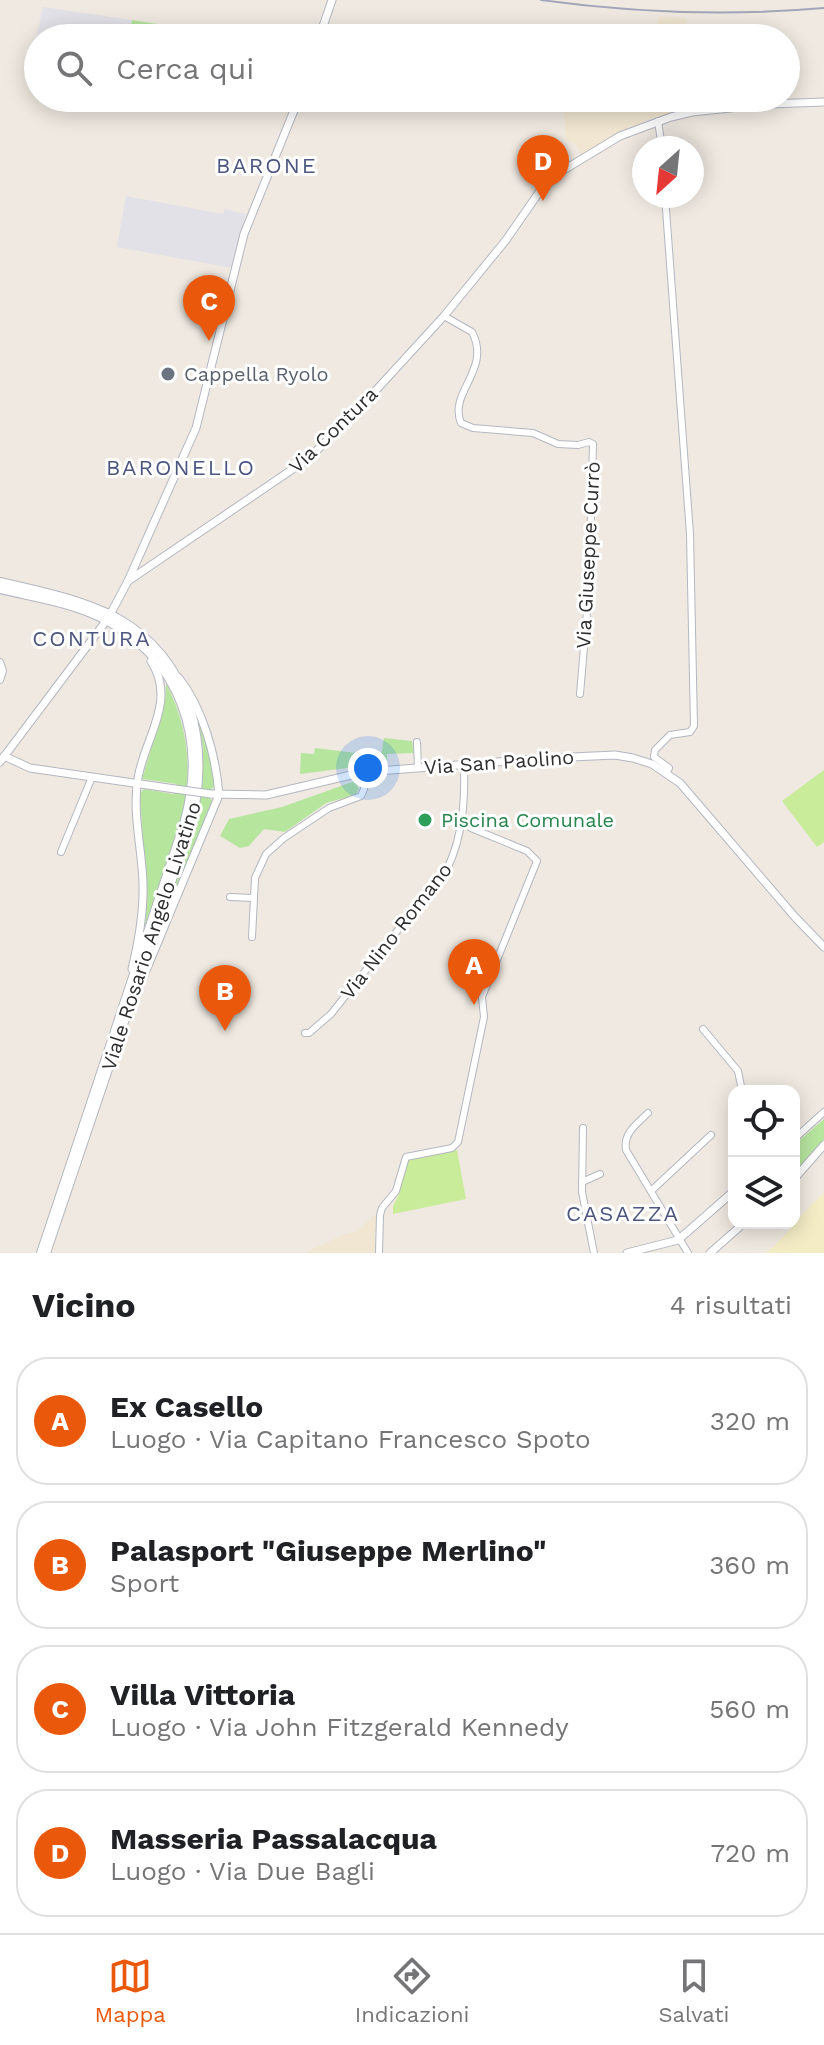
<!DOCTYPE html>
<html lang="it">
<head>
<meta charset="utf-8">
<style>
  :root { --surface:#fff; --page:#f2f2f2; --text:#202124; --muted:#757577; --line:#e0e0e0; --accent:#ea580c }
  body { margin:0; font-family:"Work Sans",sans-serif; background:var(--page); color:var(--text) }
  .controls { position:absolute; right:24px; bottom:24px; display:grid; overflow:hidden; border-radius:16px; box-shadow:0 4px 20px #0003 }
  .controls button { width:72px; height:72px; display:grid; place-items:center; padding:0; border:0; border-bottom:2px solid var(--line); background:var(--surface); color:var(--text); font:40px sans-serif }
  .compass { position:absolute; left:632px; top:136px; width:72px; height:72px; border-radius:50%; background:var(--surface); box-shadow:0 4px 20px #0003; rotate:207deg }
  .you { position:absolute; left:368px; top:768px; width:28px; height:28px; margin:-20px; border:6px solid #fff; border-radius:50%; background:#1a73e8; box-shadow:0 0 0 12px #1a73e833 }
  .badge { display:grid; place-items:center; width:52px; height:52px; border-radius:50%; background:var(--accent); color:#fff; font-size:26px; font-weight:700 }
  .pin { position:absolute; translate:-50% -66px; filter:drop-shadow(0 2px 4px #0008) }
  .pin::after { content:''; position:absolute; top:42px; width:28px; height:24px; background:inherit; clip-path:polygon(0 0,100% 0,50% 100%) }
  .list { margin:0; padding:0; list-style:none }
  h2 { display:flex; justify-content:space-between; align-items:center; height:104px; margin:0; padding:0 32px; font-size:34px }
  h2 small { font-size:26px; font-weight:400; color:var(--muted) }
  .list li { display:grid; grid-template-columns:52px 1fr auto; gap:24px; align-items:center; box-sizing:border-box; height:128px; margin:0 16px 16px; padding:0 16px; border:2px solid var(--line); border-radius:32px }
  .list b { display:block; font-size:30px; white-space:nowrap }
  .list p { margin:0; font-size:26px; white-space:nowrap; color:var(--muted) }
  .list em { font-size:26px; font-style:normal; color:var(--muted) }
  .icon { flex:none; width:44px; height:44px; fill:none; stroke:currentColor; stroke-width:2; stroke-linecap:round; stroke-linejoin:round }
  .map { position:relative; flex:none; width:824px; height:1253px; overflow:hidden }
  .search { position:absolute; background:var(--surface); box-shadow:0 4px 20px #0003; left:24px; right:24px; top:24px; height:88px; display:flex; align-items:center; gap:20px; box-sizing:border-box; padding:0 28px; border-radius:44px; color:var(--muted); font-size:30px }
  .sheet { height:680px; background:var(--surface) }
  nav { display:flex; justify-content:space-around; align-items:center; box-sizing:border-box; height:112px; border-top:2px solid var(--line); background:var(--surface); font-size:22px; color:var(--muted) }
  nav a { display:grid; justify-items:center; gap:4px }
  nav .on { color:var(--accent) }
  .map>svg:first-child { display:block }
  .industrial { fill:#e3e1e8 }
  .education { fill:#f0e6d1 }
  .green { fill:#b6e59e }
  .sand { fill:#f3ecc5 }
  .pitch { fill:#c9ec9a }
  .lines { fill:none; stroke-linecap:round; stroke-linejoin:round }
  .minor-casing { stroke:#b4b7c1; stroke-width:8 }
  .tertiary-casing { stroke:#b4b7c1; stroke-width:9 }
  .secondary-casing { stroke:#b4b7c1; stroke-width:10 }
  .minor { stroke:#fff; stroke-width:6 }
  .tertiary { stroke:#fff; stroke-width:7 }
  .secondary { stroke:#fff; stroke-width:8 }
  .rail { stroke:#a3a6b8; stroke-width:2 }
  .tertiary-bridge-casing { stroke:#b4b7c1; stroke-width:9; stroke-linecap:butt }
  .tertiary-bridge { stroke:#fff; stroke-width:7 }
  .worship-dot { fill:#6b7280; stroke:#fff; stroke-width:3 }
  .leisure-dot { fill:#2e9e5b; stroke:#fff; stroke-width:3 }
  .labels { text-anchor:middle; stroke-width:6; stroke-linejoin:round; paint-order:stroke }
  .worship-label { font-size:20px; fill:#5b616d; stroke:#fff; text-anchor:start }
  .street-label { font-size:20px; fill:#2e2e2e; stroke:#fff }
  .leisure-label { font-size:20px; fill:#27864d; stroke:#fff; text-anchor:start }
  .neighbourhood-label { font-size:22px; letter-spacing:2px; fill:#4d5680; stroke:#fff }
</style>
</head>
<body>
<div class="map">
<svg width="824" height="1253" viewBox="0 0 824 1253">
  <rect width="100%" height="100%" fill="#efe9e1"/>
  <g class="industrial">
    <polygon points="43,7 132,20 128,38 38,38 38,58 32,57"/>
    <polygon points="126,196 223,214 225,209 246,214 232,268 117,247"/>
  </g>
  <g class="education">
    <polygon points="659,16 687,19 686,38 654,38"/>
    <polygon points="563,98 682,98 681,111 646,120 581,155 574,142 566,140"/>
    <polygon points="377,1214 375,1235 377,1253 304,1253 345,1234 356,1232"/>
  </g>
  <g class="green">
    <polygon points="132,20 170,26 168,38 128,38"/>
    <path d="M 166,683 C 212,774 175,841 144,929 L 146,898 L 140,793 L 144,789 L 173,794 L 177,784 L 142,779 L 165,702 Z"/>
    <polygon points="197,712 216,777 215,787 212,788 210,799 214,801 160,932 202,791 203,748"/>
    <polygon points="384,738 412,741 414,753 387,754 387,763 300,774 301,753 314,754 315,748 381,756"/>
    <polygon points="355,781 359,789 355,795 326,803 285,832 264,829 249,846 240,848 220,836 229,819 282,807"/>
    <polygon points="824,1119 824,1140 795,1173 794,1145"/>
  </g>
  <path class="sand" d="M 824,1193 L 824,1253 L 766,1253 C 788,1235 802,1211 824,1193 Z"/>
  <g class="pitch">
    <polygon points="824,770 824,842 817,847 782,801"/>
    <polygon points="457,1150 466,1199 393,1214 393,1206 399,1194 408,1158"/>
  </g>
  <g class="lines">
    <defs>
      <g id="minor">
        <polyline points="658,121 662,148"/>
        <polyline points="665,196 690,534 694,726 690,732 670,735 655,750 654,757 669,768 667,772"/>
        <path d="M 444,316 L 472,332 C 492,370 448,392 461,423 L 473,428 L 533,433 L 558,444 L 578,445 L 589,442 L 593,444 L 589,588 L 580,694"/>
        <polyline points="0,662 3,671 0,680"/>
        <polyline points="417,742 418,768"/>
        <polyline points="61,852 92,777"/>
        <polyline points="230,897 253,898"/>
        <polyline points="252,937 255,878 266,854 284,838 329,808 361,796 364,789 364,772"/>
        <polyline points="703,1029 738,1071 742,1091"/>
        <path d="M 305,1033 L 309,1033 L 331,1014 L 448,867 C 463,835 465,800 464,765"/>
        <path d="M 648,1113 C 637,1124 623,1133 626,1150 L 688,1253"/>
        <polyline points="583,1128 582,1192 594,1253"/>
        <polyline points="794,1139 824,1112"/>
        <polyline points="582,1182 600,1174"/>
        <polyline points="651,1191 711,1135"/>
        <polyline points="379,1253 380,1215 382,1208 396,1191 406,1157 452,1148 458,1142 484,1017 482,997 537,861 527,851 471,828"/>
      </g>
      <g id="tertiary">
        <polyline points="319,38 332,0"/>
        <polyline points="128,581 309,458 356,412 444,316 506,240 540,191 562,171 620,136 671,117 692,112 769,104 824,102"/>
        <polyline points="112,611 128,581 196,428 244,234 299,98"/>
        <polyline points="4,756 30,768 175,789"/>
        <polyline points="0,762 103,625"/>
        <polyline points="211,794 266,795 364,772 550,758 615,755 633,758 652,764 680,783 795,917 824,947"/>
        <path d="M 132,969 C 139,940 144,913 143,883 C 142,849 132,812 138,778 C 145,737 177,701 151,661"/>
        <path d="M 140,985 L 219,795 C 216,756 203,709 179,678"/>
        <polyline points="794,1179 824,1145"/>
        <polyline points="627,1253 678,1240 734,1191"/>
        <polyline points="710,1253 744,1223"/>
      </g>
      <g id="secondary">
        <path d="M 0,582 C 40,591 80,599 117,618 C 192,660 212,748 190,826 L 46,1253"/>
        <path d="M 0,589 C 33,597 69,602 100,617 C 182,658 208,740 184,824 L 41,1253"/>
      </g>
    </defs>
    <use href="#minor" class="minor-casing"/>
    <use href="#tertiary" class="tertiary-casing"/>
    <use href="#secondary" class="secondary-casing"/>
    <use href="#minor" class="minor"/>
    <use href="#tertiary" class="tertiary"/>
    <use href="#secondary" class="secondary"/>
    <path class="rail" d="M 541,0 C 635,13 730,16 824,8"/>
    <defs>
      <polyline id="tertiary-bridge" points="175,789 211,794"/>
    </defs>
    <use href="#tertiary-bridge" class="tertiary-bridge-casing"/>
    <use href="#tertiary-bridge" class="tertiary-bridge"/>
  </g>
  <circle class="worship-dot" cx="168" cy="374" r="8"/>
  <circle class="leisure-dot" cx="425" cy="820" r="8"/>
  <g class="labels">
    <g class="worship-label">
      <text x="184" y="381">Cappella Ryolo</text>
    </g>
    <g class="street-label">
      <text transform="translate(333 430) rotate(-44)" y="7">Via Contura</text>
      <text transform="translate(588 555) rotate(-87)" y="7">Via Giuseppe Currò</text>
      <text transform="translate(499 762) rotate(-4)" y="7">Via San Paolino</text>
      <text transform="translate(396 931) rotate(-52)" y="7">Via Nino Romano</text>
      <text transform="translate(151 936) rotate(-72)" y="7">Viale Rosario Angelo Livatino</text>
    </g>
    <g class="leisure-label">
      <text x="441" y="827">Piscina Comunale</text>
    </g>
    <g class="neighbourhood-label">
      <text x="267" y="173">BARONE</text>
      <text x="181" y="475">BARONELLO</text>
      <text x="92" y="646">CONTURA</text>
      <text x="623" y="1221">CASAZZA</text>
    </g>
  </g>
</svg>
<div class="controls">
<button><svg class="icon" aria-label="locate" viewBox="0 0 24 24"><circle cx="12" cy="12" r="6"/><path d="M12 2v4M12 18v4M2 12h4M18 12h4"/></svg></button>
<button><svg class="icon" aria-label="layers" viewBox="0 0 24 24"><path d="M12 4l9 5-9 5-9-5zM3 14l9 5 9-5"/></svg></button>
</div>
<svg class="compass" viewBox="-18 -18 36 36"><path d="M0-13l5 13h-10z" fill="#e53935"/><path d="M0 13l5-13h-10z" fill="#757577"/></svg>
<div class="you"></div>
<div class="pin badge" style="left:474px;top:1005px">A</div>
<div class="pin badge" style="left:225px;top:1031px">B</div>
<div class="pin badge" style="left:209px;top:341px">C</div>
<div class="pin badge" style="left:543px;top:201px">D</div>
<div class="search"><svg class="icon" aria-label="search" viewBox="0 0 24 24"><circle cx="10" cy="10" r="6"/><path d="M15 15l6 6"/></svg>Cerca qui</div>
</div>
<section class="sheet">
<h2>Vicino<small>4 risultati</small></h2>
<ul class="list">
<li><span class="badge">A</span><div><b>Ex Casello</b><p>Luogo · Via Capitano Francesco Spoto</p></div><em>320 m</em></li>
<li><span class="badge">B</span><div><b>Palasport &quot;Giuseppe Merlino&quot;</b><p>Sport</p></div><em>360 m</em></li>
<li><span class="badge">C</span><div><b>Villa Vittoria</b><p>Luogo · Via John Fitzgerald Kennedy</p></div><em>560 m</em></li>
<li><span class="badge">D</span><div><b>Masseria Passalacqua</b><p>Luogo · Via Due Bagli</p></div><em>720 m</em></li>
</ul>
</section>
<nav>
<a class="on"><svg class="icon" aria-label="map" viewBox="0 0 24 24"><path d="M3 6l6-2 6 2 6-2v14l-6 2-6-2-6 2zM9 4v14M15 6v14"/></svg>Mappa</a>
<a><svg class="icon" aria-label="directions" viewBox="0 0 24 24"><path d="M12 3l9 9-9 9-9-9zM9 14v-3h6M13 9l2 2-2 2"/></svg>Indicazioni</a>
<a><svg class="icon" aria-label="saved" viewBox="0 0 24 24"><path d="M7 4h10v16l-5-4-5 4z"/></svg>Salvati</a>
</nav>
</body>
</html>
